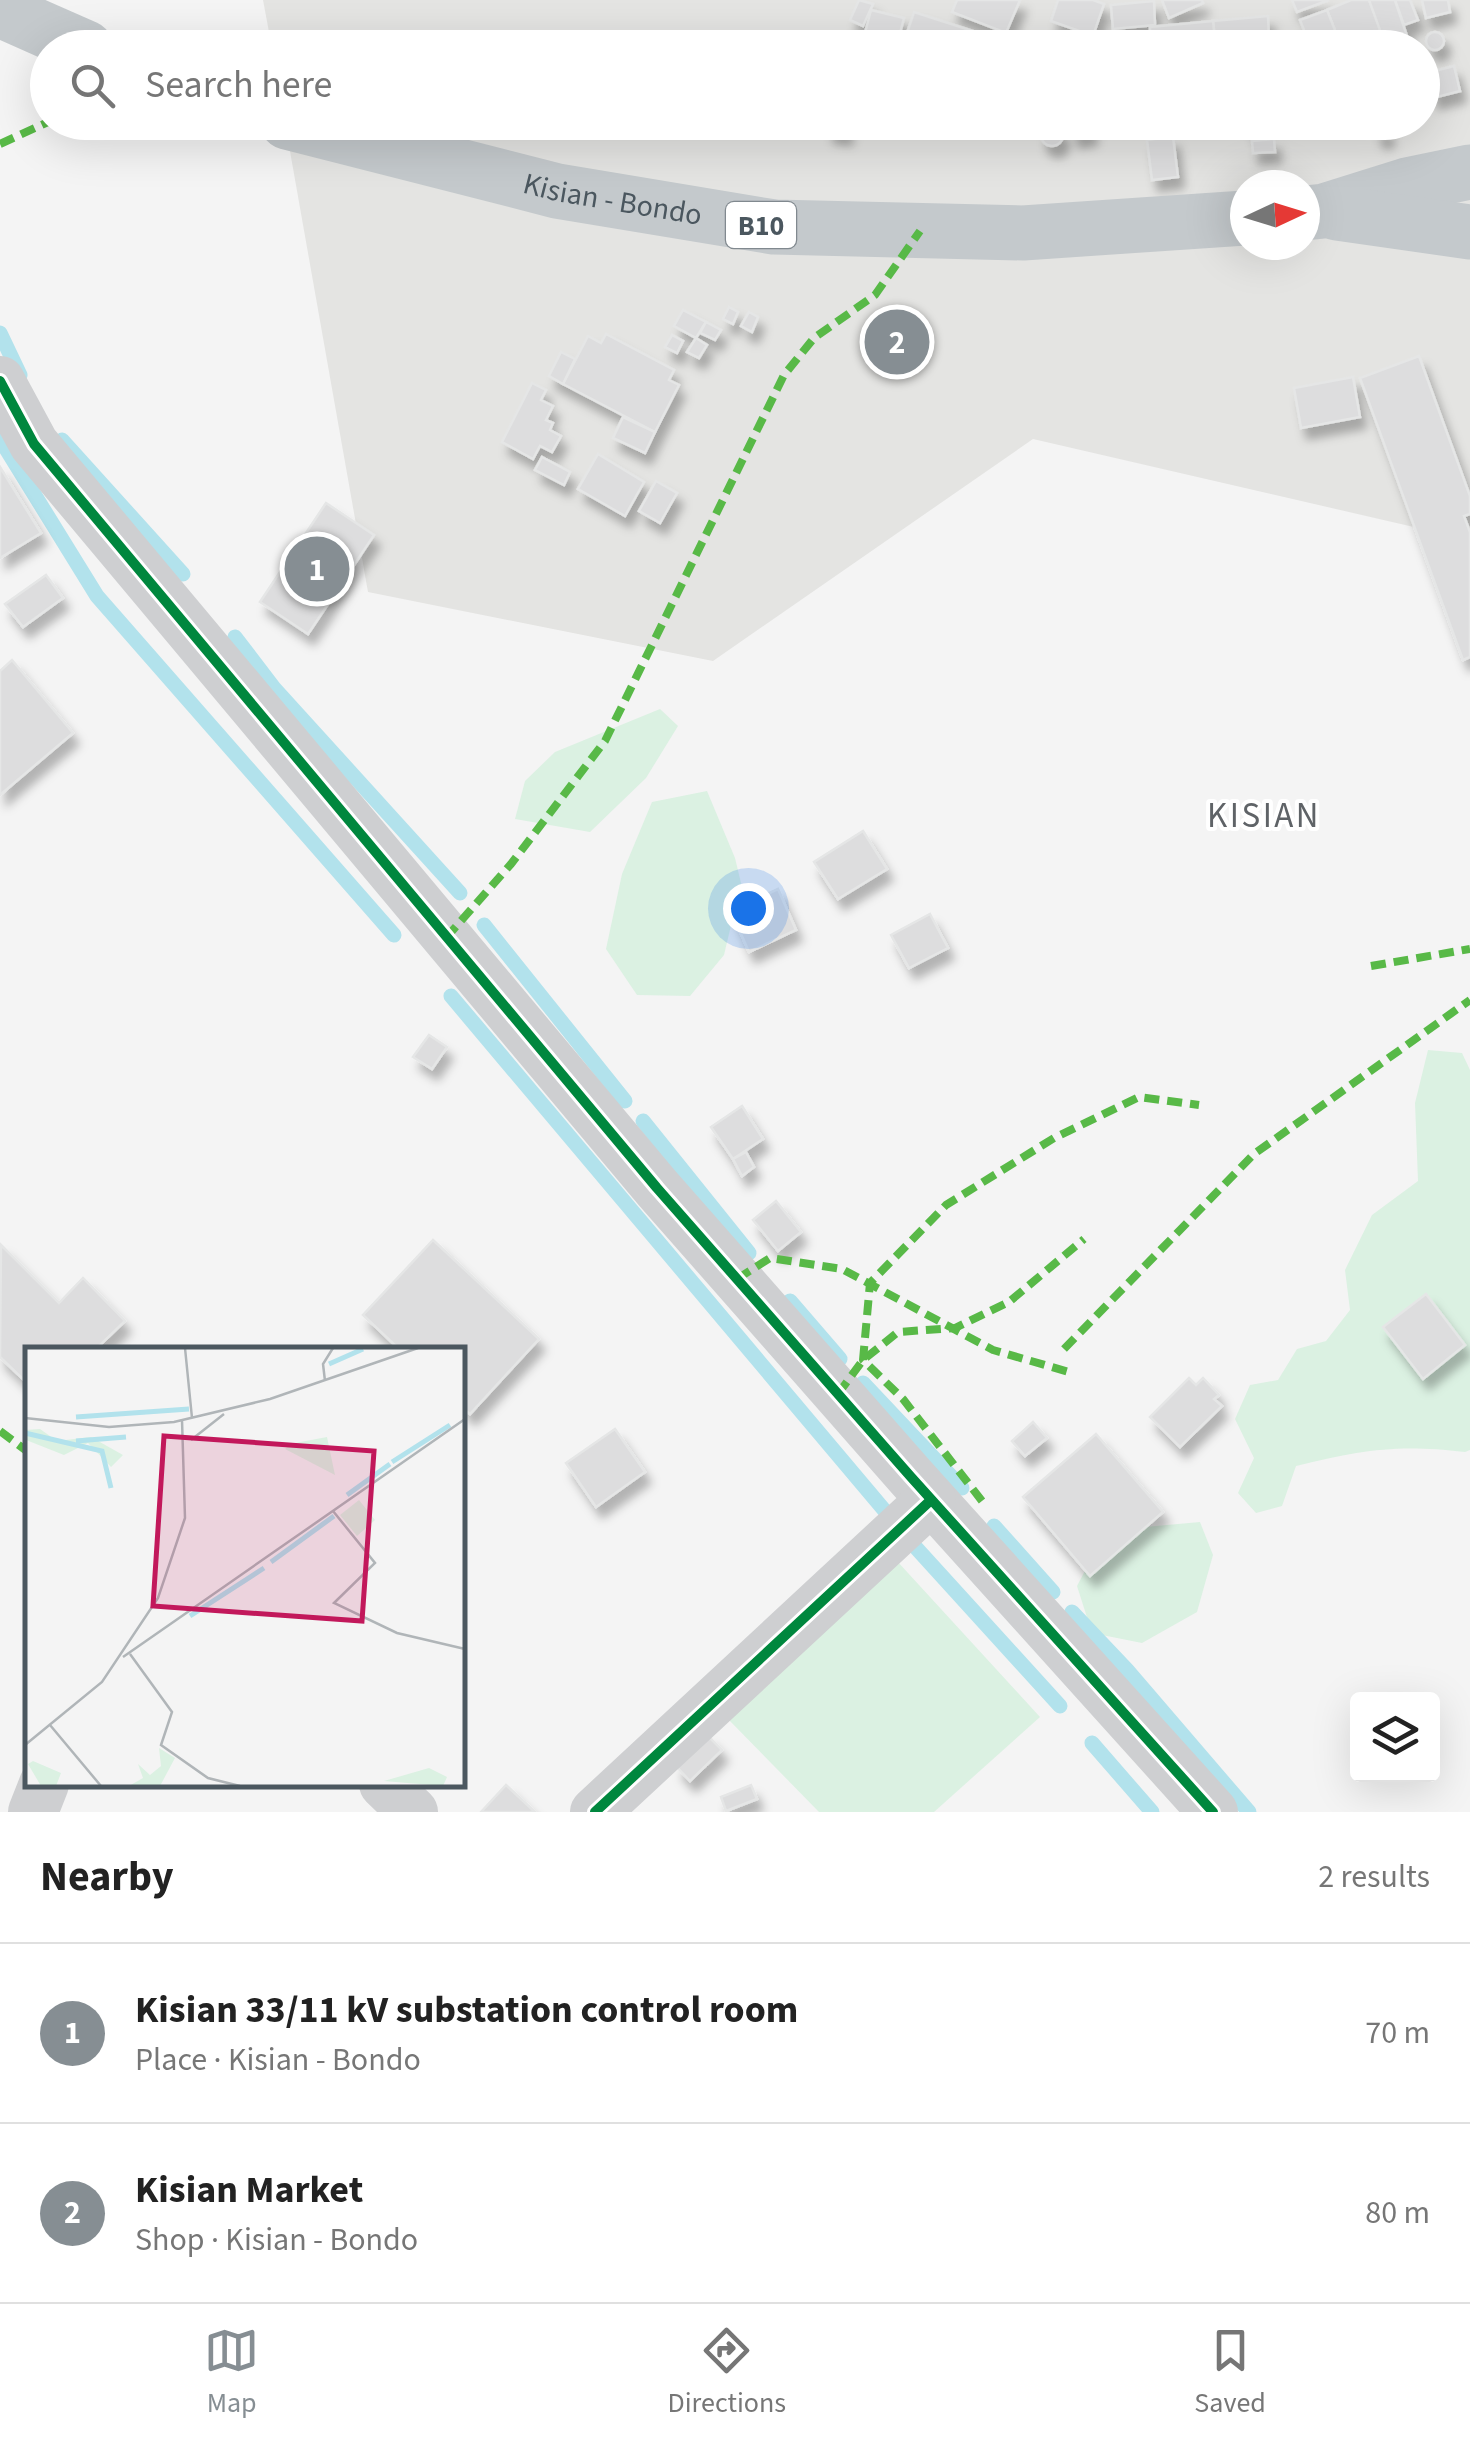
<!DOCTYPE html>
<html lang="en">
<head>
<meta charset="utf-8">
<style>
  :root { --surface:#fff; --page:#f6f6f6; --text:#222; --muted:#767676; --line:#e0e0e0; --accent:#868e93 }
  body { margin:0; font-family:"Source Sans 3",sans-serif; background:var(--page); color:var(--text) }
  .controls { position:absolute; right:30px; bottom:30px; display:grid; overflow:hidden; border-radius:10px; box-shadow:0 10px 40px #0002 }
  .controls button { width:90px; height:90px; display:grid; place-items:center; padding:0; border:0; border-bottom:2px solid var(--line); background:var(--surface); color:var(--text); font:50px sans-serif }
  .compass { position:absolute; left:1230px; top:170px; width:90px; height:90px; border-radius:50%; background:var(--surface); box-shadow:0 10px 40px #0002; rotate:86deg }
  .you { position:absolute; left:748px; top:908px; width:35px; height:35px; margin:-25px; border:8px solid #fff; border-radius:50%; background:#1a73e8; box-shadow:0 0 0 15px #1a73e833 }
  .badge { display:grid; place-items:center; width:65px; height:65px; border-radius:50%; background:var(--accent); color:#fff; font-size:32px; font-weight:700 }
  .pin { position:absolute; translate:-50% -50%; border:5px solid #fff; box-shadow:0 2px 10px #0006 }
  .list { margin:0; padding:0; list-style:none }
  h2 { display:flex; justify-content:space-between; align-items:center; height:130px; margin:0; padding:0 40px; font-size:42px }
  h2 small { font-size:32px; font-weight:400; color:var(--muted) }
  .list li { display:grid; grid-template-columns:65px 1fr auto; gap:30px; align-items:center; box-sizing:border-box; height:180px; padding:0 40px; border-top:2px solid var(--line) }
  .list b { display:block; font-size:38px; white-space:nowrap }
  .list p { margin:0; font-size:32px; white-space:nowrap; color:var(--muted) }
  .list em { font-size:32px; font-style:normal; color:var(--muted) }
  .icon { flex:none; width:55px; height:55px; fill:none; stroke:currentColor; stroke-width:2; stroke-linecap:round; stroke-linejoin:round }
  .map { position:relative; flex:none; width:1470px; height:1812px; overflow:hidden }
  .search { position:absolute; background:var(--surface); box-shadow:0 10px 40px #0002; left:30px; right:30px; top:30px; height:110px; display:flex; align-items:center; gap:25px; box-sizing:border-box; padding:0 35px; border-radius:55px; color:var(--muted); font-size:38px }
  .sheet { height:490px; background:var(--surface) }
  nav { display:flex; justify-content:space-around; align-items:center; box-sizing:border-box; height:140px; border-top:2px solid var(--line); background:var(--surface); font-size:28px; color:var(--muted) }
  nav a { display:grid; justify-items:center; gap:5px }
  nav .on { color:var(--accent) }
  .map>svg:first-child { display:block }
  .commercial { fill:#e4e4e2; fill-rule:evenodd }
  .green { fill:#dbf1e2 }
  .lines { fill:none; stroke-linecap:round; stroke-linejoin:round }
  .stream { stroke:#b2e2ec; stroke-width:15 }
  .building { fill:#ddddde; stroke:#e5e6e6; stroke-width:2.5; filter:url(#shadow) }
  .minor { stroke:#cecfd1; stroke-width:50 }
  .trunk { stroke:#c4c9cc; stroke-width:55 }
  .quiet { stroke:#58b947; stroke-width:8; stroke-dasharray:15 8; stroke-linecap:butt }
  .cycleway-casing { stroke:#fff; stroke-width:16 }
  .cycleway { stroke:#00873e; stroke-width:10 }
  .labels { text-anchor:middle; stroke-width:8; stroke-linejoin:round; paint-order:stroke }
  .shield { fill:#fff; stroke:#81898f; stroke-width:2.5 }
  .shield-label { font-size:28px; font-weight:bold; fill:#4b575f }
  .street-label { font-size:30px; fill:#4b575f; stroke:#fff }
  .quarter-label { font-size:35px; letter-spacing:2.5px; fill:#5f6367; stroke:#fff }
  .inset-river { fill:none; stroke:#b2e2ec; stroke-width:5 }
  .inset-road { fill:none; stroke:#b0b5b8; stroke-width:2.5 }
  .view { fill:#c2185b; fill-opacity:0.15; stroke:#c2185b; stroke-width:5 }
  .inset-edge { fill:none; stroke:#4b575f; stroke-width:5 }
</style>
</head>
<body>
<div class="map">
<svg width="1470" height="1812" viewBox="0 0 1470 1812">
  <defs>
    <filter id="shadow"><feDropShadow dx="6" dy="11" stdDeviation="5" flood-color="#0004"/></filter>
  </defs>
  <rect width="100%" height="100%" fill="#f4f4f4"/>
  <path class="commercial" d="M 263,0 L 1470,0 L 1470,540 L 1033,439 L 713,661 L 368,592 L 285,123 L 1422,122 L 1422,48 L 272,48 ZM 1245,185 L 1305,185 L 1305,245 L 1245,245 Z"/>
  <g class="green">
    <polygon points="660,709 678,726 646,778 590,832 515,819 525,781 555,752"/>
    <polygon points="707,791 735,858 741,883 724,955 690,996 637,995 606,949 622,874 652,802"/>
    <path d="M 1428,1050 L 1462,1053 L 1470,1070 L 1470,1450 L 1465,1452 C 1396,1444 1362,1450 1296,1466 L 1282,1506 L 1256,1513 L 1238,1493 L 1254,1458 L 1235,1419 L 1250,1385 L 1278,1380 L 1297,1349 L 1326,1341 L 1350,1310 L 1345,1270 L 1372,1215 L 1418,1181 L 1415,1103 Z"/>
    <polygon points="1200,1522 1213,1555 1197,1612 1142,1643 1092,1633 1077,1586 1098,1546 1123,1529"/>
    <polygon points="897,1561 1040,1717 934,1812 819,1812 727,1718"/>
  </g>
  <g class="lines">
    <g class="stream">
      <polyline points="0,333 20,375"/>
      <polyline points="0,439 97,596 394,935"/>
      <polyline points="62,440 183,574"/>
      <polyline points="235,637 274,688 460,893"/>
      <polyline points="484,925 625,1101"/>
      <polyline points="451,996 885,1511"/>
      <polyline points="643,1121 749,1253"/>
      <polyline points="790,1301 840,1359"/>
      <polyline points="863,1383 962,1488"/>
      <polyline points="994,1526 1053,1592"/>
      <polyline points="909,1540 1060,1706"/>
      <polyline points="1072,1612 1127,1670 1249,1812"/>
      <polyline points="1092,1743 1152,1812"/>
    </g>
  </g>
  <g class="building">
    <polygon points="859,0 873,4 863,26 850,20"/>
    <polygon points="957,0 1020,0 1006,33 952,12"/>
    <polygon points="1058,0 1093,0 1104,4 1093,36 1051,21"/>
    <polygon points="1162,0 1202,0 1203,3 1169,18"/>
    <polygon points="1292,0 1329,0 1297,12"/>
    <polygon points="1351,0 1369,0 1384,38 1360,48 1342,48 1327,10"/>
    <polygon points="1369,0 1395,0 1408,39 1386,47"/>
    <polygon points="1395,0 1410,0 1418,20 1404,25"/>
    <polygon points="1422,0 1448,0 1450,12 1426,18"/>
    <polygon points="1154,1 1155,25 1113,29 1111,5"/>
    <polygon points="871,10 904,18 896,48 861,48"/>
    <polygon points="1327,10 1342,48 1326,48 1324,42 1311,48 1300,20"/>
    <polygon points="914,12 979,33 974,48 902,48"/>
    <polygon points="1268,16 1269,42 1216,46 1213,21"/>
    <polygon points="1213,21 1216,48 1130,48 1129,39 1150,37 1150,27"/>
    <circle cx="1435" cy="41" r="9"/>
    <polygon points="979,33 1001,40 998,48 974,48"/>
    <polygon points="808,36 827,41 826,48 806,48"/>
    <polygon points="1099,39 1123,40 1122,48 1099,48"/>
    <polygon points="1001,40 1021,46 1021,48 998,48"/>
    <polygon points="1454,66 1460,91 1433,98 1427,73"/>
    <polygon points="828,122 846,122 846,134 828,132"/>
    <polygon points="1070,122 1090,122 1091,134 1073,137"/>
    <polygon points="1248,122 1261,122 1261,132 1250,133"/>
    <circle cx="1052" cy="135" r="11"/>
    <polygon points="1378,125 1388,129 1388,135 1380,138 1375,131"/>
    <polygon points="1173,137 1178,177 1152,180 1147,140"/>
    <polygon points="1274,139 1275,152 1253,153 1252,141"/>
    <polygon points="729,307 738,312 733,324 723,319"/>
    <polygon points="683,310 706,322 696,338 674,326"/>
    <polygon points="749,312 758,317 752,332 741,326"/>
    <polygon points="706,322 721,330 715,340 700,333"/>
    <polygon points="606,334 674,370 669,380 679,385 655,432 563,384 588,336 601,343"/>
    <polygon points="672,335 683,341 677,353 665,347"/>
    <polygon points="696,338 707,345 699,358 687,352"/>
    <polygon points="561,352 575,359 563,384 549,376"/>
    <polygon points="1419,356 1470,496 1470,514 1464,516 1470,532 1470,657 1463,660 1360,378"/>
    <polygon points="1353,377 1360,417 1301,428 1294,388"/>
    <polygon points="532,383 546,390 541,400 553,406 546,420 553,423 550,430 561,436 552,452 540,446 533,459 502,442"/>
    <polygon points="623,417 655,432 645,453 613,438"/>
    <polygon points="598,454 644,482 625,516 578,489"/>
    <polygon points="542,457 570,472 564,485 535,470"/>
    <polygon points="0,467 41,533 0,558"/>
    <polygon points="656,481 677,493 660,523 639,511"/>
    <polygon points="326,503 374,535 308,634 260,602"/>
    <polygon points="46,575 63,598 23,627 5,604"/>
    <polygon points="12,660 73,733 0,795 0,671"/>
    <polygon points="863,831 887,869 838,899 814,862"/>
    <polygon points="778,889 796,930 749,952 731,911"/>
    <polygon points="930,914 948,948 909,968 891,935"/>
    <polygon points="429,1035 447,1047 432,1069 413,1057"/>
    <polygon points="742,1106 763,1139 733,1159 711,1127"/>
    <polygon points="746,1152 754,1167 742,1176 733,1159"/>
    <polygon points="776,1201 801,1232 778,1251 753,1220"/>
    <polygon points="433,1240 539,1339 470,1414 462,1408 462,1350 400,1350 363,1315"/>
    <polygon points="1,1245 59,1303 83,1278 125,1321 99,1346 103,1350 28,1350 28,1384 0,1357"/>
    <polygon points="1426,1294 1465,1345 1423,1379 1383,1327"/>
    <polygon points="1189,1378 1196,1385 1203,1378 1219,1395 1214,1399 1222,1406 1180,1447 1150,1417"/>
    <polygon points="1033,1422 1047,1438 1025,1456 1012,1441"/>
    <polygon points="615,1429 645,1472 596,1507 566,1463"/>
    <polygon points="1096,1434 1163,1512 1090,1576 1023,1497"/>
    <polygon points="707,1735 722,1750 690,1781 676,1766"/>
    <polygon points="506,1785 535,1812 481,1812"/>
    <polygon points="751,1785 757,1799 726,1811 721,1797"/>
  </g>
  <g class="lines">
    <g class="minor">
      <polyline points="0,381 34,444 657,1188 911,1477 1213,1812"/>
      <polyline points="384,1784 413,1812"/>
      <polyline points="33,1812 44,1784"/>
      <polyline points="595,1812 931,1500"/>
    </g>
    <g class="trunk">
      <polyline points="0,10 86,48"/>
      <path id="s1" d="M 287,122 L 557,191 L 774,227 L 1023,233 L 1245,218"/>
      <polyline points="1305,213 1324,211 1407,185 1470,172"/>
      <polyline points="1337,213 1470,232"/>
    </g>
    <g class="quiet">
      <polyline points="0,144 48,122"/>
      <polyline points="446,938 511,864 605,741 784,375 814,338 875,295 920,231"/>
      <polyline points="1371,966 1470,949"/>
      <polyline points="737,1279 770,1258 842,1269 993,1350 1069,1372"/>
      <polyline points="1064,1349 1254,1154 1470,1000"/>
      <polyline points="838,1394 863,1360 898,1332 955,1328 1009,1302 1084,1239"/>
      <polyline points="0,1431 28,1452"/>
      <polyline points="982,1501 903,1399 863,1360 870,1283 946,1205 1054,1138 1139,1097 1199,1105"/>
    </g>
    <defs>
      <g id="cycleway">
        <polyline points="0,381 34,444 657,1188 911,1477 1213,1812"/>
        <polyline points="595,1812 931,1500"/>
      </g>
    </defs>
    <use href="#cycleway" class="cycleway-casing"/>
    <use href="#cycleway" class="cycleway"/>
  </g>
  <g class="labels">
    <rect class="shield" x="726" y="202" width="70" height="46" rx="8"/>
    <g class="shield-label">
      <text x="761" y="235">B10</text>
    </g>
    <g class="street-label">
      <text dy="10" stroke="none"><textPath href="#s1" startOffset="335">Kisian - Bondo</textPath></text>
    </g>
    <g class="quarter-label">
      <text x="1264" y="827">KISIAN</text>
    </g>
  </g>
  <g transform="translate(25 1347)">
    <rect width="440" height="440" fill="#f4f4f4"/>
    <path d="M 15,82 L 32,94 L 66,90 L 98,108 L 86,120 L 63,96 L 39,108 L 1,93 L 0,83 ZM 302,90 L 310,128 L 260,102 L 265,97 ZM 334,153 L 350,173 L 332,189 L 315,168 ZM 134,401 L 150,411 L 135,439 L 104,439 L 118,431 L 113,417 L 125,428 L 136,419 ZM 8,414 L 36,426 L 31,439 L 16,439 L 3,417 ZM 404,421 L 422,430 L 418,439 L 359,434 Z" fill="#dbf1e2"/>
    <path class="inset-river" d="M 304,17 L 338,2M 51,70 L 164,62M 0,86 L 77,104 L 86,141M 51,94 L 101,90M 367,115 L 425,78M 322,148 L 365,117M 246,215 L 309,169M 165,269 L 239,221"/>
    <path class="inset-road" d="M 160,1 L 167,71M 300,34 L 298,17 L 308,1M 0,71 L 84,80 L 149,75 L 245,52 L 393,1M 166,93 L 199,67M 308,164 L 350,216 L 309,256 L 372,286 L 440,302M 105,307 L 147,365 L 136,398 L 183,431 L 215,439M 98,310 L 440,72M 25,378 L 76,439M 0,398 L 77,335 L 133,251 L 160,171 L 157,73"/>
    <path class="view" d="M 139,89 L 349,104 L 337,274 L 128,259 Z"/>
    <rect width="440" height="440" class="inset-edge"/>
  </g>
</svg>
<div class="controls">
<button><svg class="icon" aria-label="layers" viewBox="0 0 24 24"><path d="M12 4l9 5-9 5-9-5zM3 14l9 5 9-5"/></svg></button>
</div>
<svg class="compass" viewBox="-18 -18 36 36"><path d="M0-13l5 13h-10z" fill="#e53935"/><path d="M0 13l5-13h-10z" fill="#767676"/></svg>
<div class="you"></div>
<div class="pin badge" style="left:317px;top:569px">1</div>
<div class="pin badge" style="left:897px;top:342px">2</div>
<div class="search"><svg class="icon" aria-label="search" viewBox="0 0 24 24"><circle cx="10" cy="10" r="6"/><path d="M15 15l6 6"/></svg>Search here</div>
</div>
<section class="sheet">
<h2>Nearby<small>2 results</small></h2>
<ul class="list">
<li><span class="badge">1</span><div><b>Kisian 33/11 kV substation control room</b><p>Place · Kisian - Bondo</p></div><em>70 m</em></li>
<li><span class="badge">2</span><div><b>Kisian Market</b><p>Shop · Kisian - Bondo</p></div><em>80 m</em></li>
</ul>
</section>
<nav>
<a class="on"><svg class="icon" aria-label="map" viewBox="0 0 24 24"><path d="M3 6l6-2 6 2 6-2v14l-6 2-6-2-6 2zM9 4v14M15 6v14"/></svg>Map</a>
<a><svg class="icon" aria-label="directions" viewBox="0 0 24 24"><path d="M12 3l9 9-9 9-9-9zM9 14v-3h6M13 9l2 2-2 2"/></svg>Directions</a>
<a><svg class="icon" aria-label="saved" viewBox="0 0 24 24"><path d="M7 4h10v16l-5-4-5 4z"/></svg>Saved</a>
</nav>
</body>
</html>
